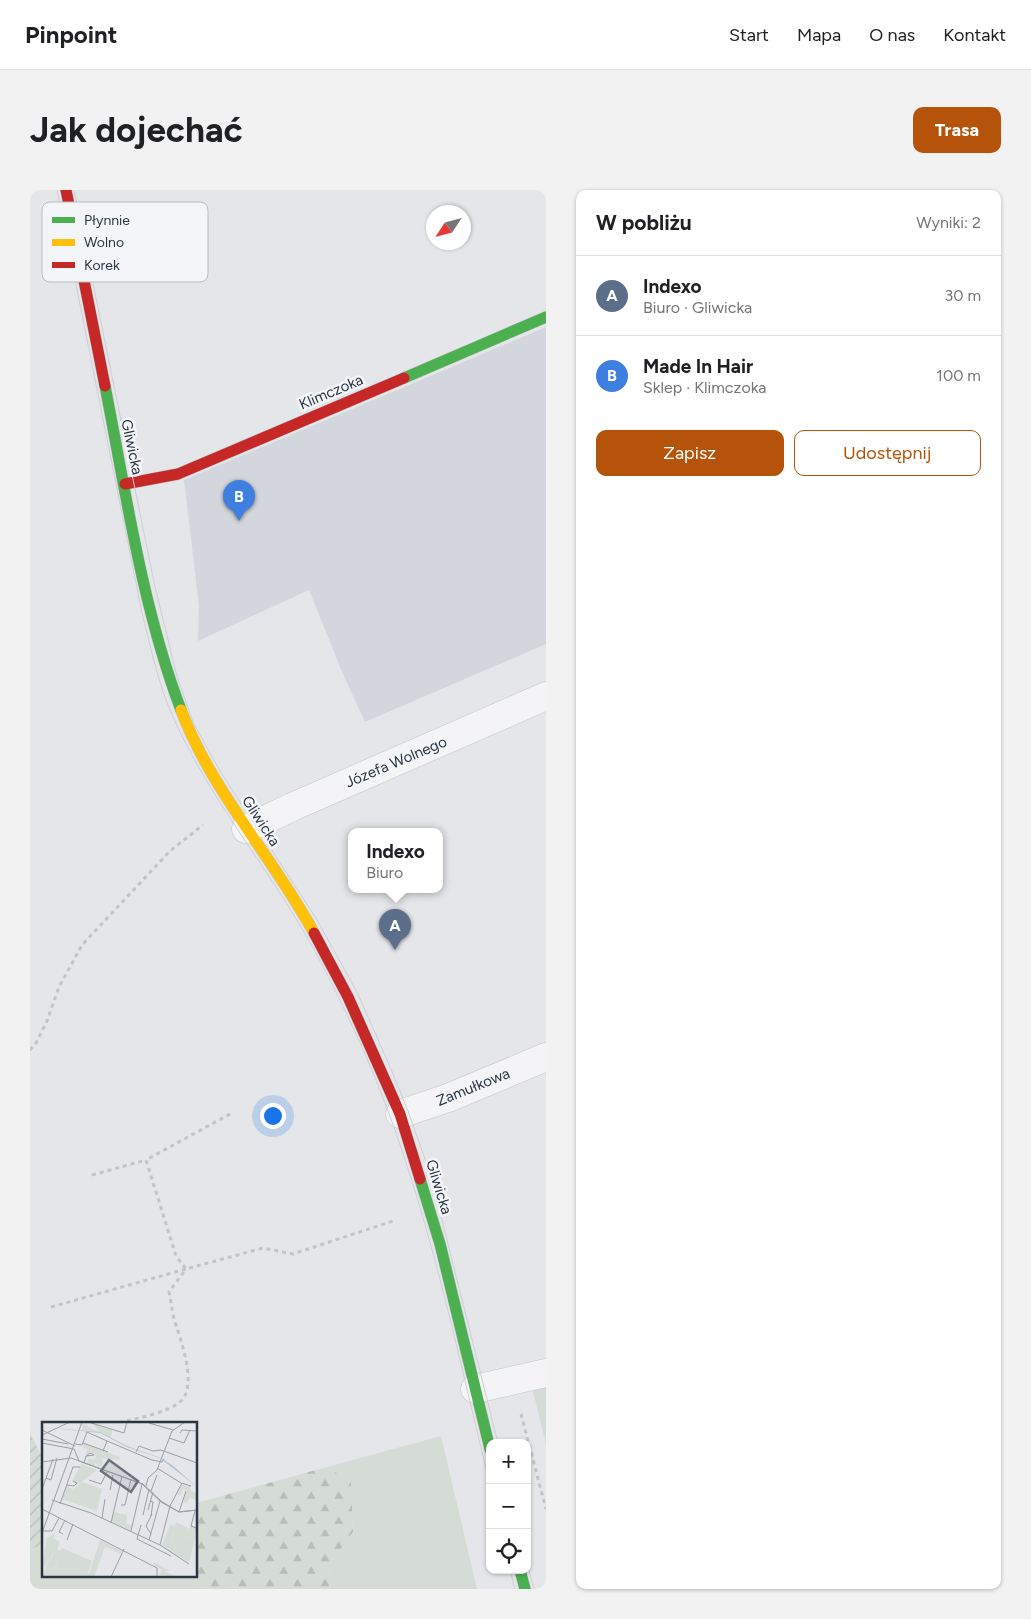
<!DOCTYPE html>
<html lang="pl">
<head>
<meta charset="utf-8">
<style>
  :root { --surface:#fff; --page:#f2f2f2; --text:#202124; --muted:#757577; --line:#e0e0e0; --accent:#b45309 }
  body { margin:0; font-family:Figtree,sans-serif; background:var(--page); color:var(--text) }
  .controls { position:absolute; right:15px; bottom:15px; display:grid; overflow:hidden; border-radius:10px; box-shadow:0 1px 4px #0004 }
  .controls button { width:45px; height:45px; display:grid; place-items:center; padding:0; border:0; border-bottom:1px solid var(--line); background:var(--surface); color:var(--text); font:25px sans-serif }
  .compass { position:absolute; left:396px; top:15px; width:45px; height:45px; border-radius:50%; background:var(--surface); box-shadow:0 1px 4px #0004; rotate:234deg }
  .you { position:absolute; left:242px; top:925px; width:18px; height:18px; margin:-12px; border:4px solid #fff; border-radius:50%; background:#1a73e8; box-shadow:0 0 0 8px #1a73e833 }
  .badge { display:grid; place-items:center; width:32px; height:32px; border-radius:50%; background:var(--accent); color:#fff; font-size:16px; font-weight:700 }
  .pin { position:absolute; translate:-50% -41px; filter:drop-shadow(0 1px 2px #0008) }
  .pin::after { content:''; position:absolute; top:26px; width:18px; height:15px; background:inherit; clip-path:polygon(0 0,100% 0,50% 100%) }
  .popup { position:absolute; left:318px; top:638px; width:95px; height:65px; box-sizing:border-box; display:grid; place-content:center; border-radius:10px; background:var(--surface); filter:drop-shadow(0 1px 4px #0005); font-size:16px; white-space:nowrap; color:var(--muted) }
  .popup b { font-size:19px; color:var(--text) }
  .popup::after { content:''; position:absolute; left:50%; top:100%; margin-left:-10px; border:10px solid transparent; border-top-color:var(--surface) }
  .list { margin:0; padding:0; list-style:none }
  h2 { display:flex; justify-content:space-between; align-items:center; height:65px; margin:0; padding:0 20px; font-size:21px }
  h2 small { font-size:16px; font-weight:400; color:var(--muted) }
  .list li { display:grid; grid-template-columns:32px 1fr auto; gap:15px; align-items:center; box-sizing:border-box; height:80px; padding:0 20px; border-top:1px solid var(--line) }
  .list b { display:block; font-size:19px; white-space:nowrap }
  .list p { margin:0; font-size:16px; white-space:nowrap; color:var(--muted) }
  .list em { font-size:16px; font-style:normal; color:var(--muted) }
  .actions { display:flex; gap:10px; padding:15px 20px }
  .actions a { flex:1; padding:11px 0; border:1px solid var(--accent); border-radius:10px; text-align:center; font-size:18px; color:var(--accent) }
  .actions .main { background:var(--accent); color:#fff }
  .icon { flex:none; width:28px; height:28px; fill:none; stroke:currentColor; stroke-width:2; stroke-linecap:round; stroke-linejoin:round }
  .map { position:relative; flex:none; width:516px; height:1399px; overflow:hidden; border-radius:10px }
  header { display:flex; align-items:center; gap:30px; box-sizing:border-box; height:70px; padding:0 25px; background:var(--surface); border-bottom:1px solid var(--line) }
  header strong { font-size:24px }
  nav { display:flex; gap:28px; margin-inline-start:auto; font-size:18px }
  .intro { display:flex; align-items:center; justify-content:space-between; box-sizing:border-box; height:120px; padding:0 30px }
  h1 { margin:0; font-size:35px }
  .button { padding:12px 22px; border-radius:10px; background:var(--accent); color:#fff; font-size:18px; font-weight:700 }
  main { display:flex; gap:30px; padding:0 30px }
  aside { flex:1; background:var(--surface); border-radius:10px; box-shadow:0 1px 4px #0004 }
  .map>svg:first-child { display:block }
  .built { fill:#d3d6dc }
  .grass { fill:#d5dcd5 }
  .forest { fill:url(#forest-firs) }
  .garden { fill:url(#garden-furrows) }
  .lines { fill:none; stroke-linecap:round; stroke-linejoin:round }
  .street-casing { stroke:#c2c4c7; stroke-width:29 }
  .fast-casing { stroke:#c2c4c7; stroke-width:12 }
  .slow-casing { stroke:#c2c4c7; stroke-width:12 }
  .jam-casing { stroke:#c2c4c7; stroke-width:12 }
  .path { stroke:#c2c5c8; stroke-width:3; stroke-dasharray:4 4; stroke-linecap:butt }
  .street { stroke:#f4f4f6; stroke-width:28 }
  .fast { stroke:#4caf50; stroke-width:11 }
  .slow { stroke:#ffc107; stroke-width:11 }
  .jam { stroke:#c62828; stroke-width:11 }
  .tram { stroke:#cdcfd1; stroke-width:1 }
  .labels { text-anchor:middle; stroke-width:5; stroke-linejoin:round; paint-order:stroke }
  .street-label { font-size:15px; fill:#2b3542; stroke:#f3f5f8 }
  .inset-road { fill:none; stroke:#9a9fa6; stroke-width:1 }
  .view { fill:#6c737c; fill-opacity:0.15; stroke:#6c737c; stroke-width:2.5 }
  .inset-edge { fill:none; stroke:#2b3542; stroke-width:2.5 }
  .key { fill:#f3f5f8; stroke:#b7bbc1; stroke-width:1 }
  .key-label { font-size:14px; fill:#2b3542 }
</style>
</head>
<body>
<header>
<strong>Pinpoint</strong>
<nav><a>Start</a><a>Mapa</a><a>O nas</a><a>Kontakt</a></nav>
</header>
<div class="intro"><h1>Jak dojechać</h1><a class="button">Trasa</a></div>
<main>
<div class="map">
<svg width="516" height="1399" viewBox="0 0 516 1399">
  <defs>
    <pattern id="forest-firs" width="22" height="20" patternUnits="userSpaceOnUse" patternTransform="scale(1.25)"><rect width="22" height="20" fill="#d5dcd5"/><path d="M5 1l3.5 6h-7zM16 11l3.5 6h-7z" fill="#b7bdb8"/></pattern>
    <pattern id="garden-furrows" width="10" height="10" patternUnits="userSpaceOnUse" patternTransform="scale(1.25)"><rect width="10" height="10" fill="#d5dcd5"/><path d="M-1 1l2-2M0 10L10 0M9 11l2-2" fill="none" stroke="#b7bdb8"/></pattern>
  </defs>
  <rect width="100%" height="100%" fill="#e4e6e9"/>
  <polygon class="built" points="516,137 516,454 335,532 313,484 279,400 168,451 169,416 154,290"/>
  <g class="grass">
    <polygon points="516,1193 516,1254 502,1197"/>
    <polygon points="411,1246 447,1399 301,1399 299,1375 323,1342 320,1293 297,1277"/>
    <polygon points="14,1355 14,1385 163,1385 171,1399 0,1399 0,1359"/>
  </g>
  <polygon class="forest" points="297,1277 321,1293 323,1342 299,1375 301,1399 171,1399 163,1385 166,1385 166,1313"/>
  <polygon class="garden" points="0,1243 14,1272 14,1355 0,1359"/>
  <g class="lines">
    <defs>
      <g id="street">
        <polyline points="216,639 262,617 516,506"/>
        <polyline points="370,924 418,908 516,867"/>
        <polyline points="445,1199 516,1183"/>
      </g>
      <g id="fast">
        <polyline points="374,188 516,127"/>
        <path d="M 75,196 C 96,303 112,417 151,520"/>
        <polyline points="390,989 410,1054 460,1259"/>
        <polyline points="490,1380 495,1399"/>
      </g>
      <path id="slow" d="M 151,520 C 182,602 243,667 284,743"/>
      <g id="jam">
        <polyline points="36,0 75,196"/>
        <polyline points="95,294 148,284 374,188"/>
        <polyline points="284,743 318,807 370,924 390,989"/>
      </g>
    </defs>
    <use href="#street" class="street-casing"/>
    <use href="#fast" class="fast-casing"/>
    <use href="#slow" class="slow-casing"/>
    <use href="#jam" class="jam-casing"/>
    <g class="path">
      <polyline points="0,860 6,853 17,831 29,797 52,755 140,661 173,635"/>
      <polyline points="200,924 116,970 146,1066 156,1079 233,1058 263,1064 366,1030"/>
      <polyline points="62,985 116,970"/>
      <path d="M 21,1117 L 156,1079 L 139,1102 C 141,1111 142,1120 144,1129 C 150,1148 168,1194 151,1211 C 138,1223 107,1228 89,1233"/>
      <polyline points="491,1224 516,1319"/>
    </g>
    <use href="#street" class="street"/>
    <use href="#fast" class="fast"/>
    <use href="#slow" class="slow"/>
    <use href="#jam" class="jam"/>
    <g class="tram">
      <path d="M 27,0 L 112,423 C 121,458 128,494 143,527 C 173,594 218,653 257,714 C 280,750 300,789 318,827 C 390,975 421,1137 460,1295"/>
      <polyline points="44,0 125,397 147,486 163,532 190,581 286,728 328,804 361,879 378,921 401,986 468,1253"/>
      <polyline points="497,1373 504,1399"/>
      <polyline points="480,1380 485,1399"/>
    </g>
  </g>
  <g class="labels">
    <g class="street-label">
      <text transform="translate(301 202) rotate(-23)" y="5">Klimczoka</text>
      <text transform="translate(102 257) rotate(78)" y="5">Gliwicka</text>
      <text transform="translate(366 572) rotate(-23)" y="5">Józefa Wolnego</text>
      <text transform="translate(231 631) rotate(57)" y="5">Gliwicka</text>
      <text transform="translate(443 897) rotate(-22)" y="5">Zamułkowa</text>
      <text transform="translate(409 997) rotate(73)" y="5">Gliwicka</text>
    </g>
  </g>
  <g transform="translate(12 1232)">
    <rect width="155" height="155" fill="#e4e6e9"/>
    <path d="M 41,1 L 52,8 L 57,9 L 50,2 L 70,8 L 69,16 L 58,10 L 40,8 ZM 140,61 L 149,64 L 148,68 L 155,72 L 155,78 L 147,76 L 145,81 L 141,80 L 145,68 L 141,67 L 138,74 L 135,72 ZM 72,90 L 85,93 L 84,102 L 90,103 L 88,108 L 70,100 ZM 58,118 L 80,129 L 78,132 L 63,125 L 52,155 L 38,155 L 40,151 L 47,152 ZM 13,122 L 9,137 L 16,142 L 9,148 L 9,155 L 0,155 L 10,130 L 0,147 L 0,144 Z" fill="#d5dcd5"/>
    <path d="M 42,22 L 78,35 L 77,38 L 59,36 L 61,42 L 57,45 L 53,40 L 52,44 L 46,41 L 45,36 L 53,38 L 54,34 L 49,30 L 43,33 L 46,27 L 41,26 ZM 13,111 L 11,116 L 18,120 L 15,127 L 19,129 L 20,126 L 50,139 L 45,153 L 41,150 L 38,155 L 9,155 L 9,148 L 16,143 L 9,140 L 12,128 L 0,149 L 6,136 L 0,145 L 5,116 ZM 112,140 L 128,149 L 122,149 L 135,155 L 117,153 L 120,148 L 111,143 Z" fill="#d5dcd5"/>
    <path d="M 131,112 L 153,117 L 147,140 L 127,129 Z" fill="#d5dcd5"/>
    <path d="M 39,42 L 55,48 L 37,62 L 30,60 ZM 134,100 L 147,107 L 149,103 L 155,105 L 153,117 L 131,112 Z" fill="#d5dcd5"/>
    <path d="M 40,60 L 60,67 L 55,89 L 20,77 L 25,64 L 31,67 ZM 128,103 L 133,104 L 127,129 L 120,123 Z" fill="#d5dcd5"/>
    <path d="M 0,5 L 58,10 L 85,24 L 119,36 L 130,43 L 155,65 L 118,36 L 85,25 L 58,11 Z" fill="#b4c4d2"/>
    <path class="inset-road" d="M 46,0 L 82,11 L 85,0M 107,1 L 131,8M 0,8 L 33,24M 138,11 L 140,8 L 155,9M 0,13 L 28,0M 127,16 L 142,21 L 148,8M 0,17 L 26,22M 0,21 L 32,27 L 37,39 L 101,62 L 119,79 L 137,90 L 155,88M 41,21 L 66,30M 33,22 L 40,23 L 45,10 L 65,19M 61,29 L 65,19 L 110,38 L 120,40 L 122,37M 94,30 L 97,24 L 111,29 L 119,28 L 155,41M 0,40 L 29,36 L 100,62 L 119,80 L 137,90 L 155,88M 42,41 L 44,34 L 52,33 L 48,31 L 44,34M 115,46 L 139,61M 4,56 L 9,58 L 15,36M 47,58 L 59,62 L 65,50M 25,63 L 32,64 L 35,61 L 31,59M 104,64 L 106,56 L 115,48 L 130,9 L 143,0M 0,67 L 11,37M 68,68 L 71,53M 109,69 L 115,53M 10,78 L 49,91 L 118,123 L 147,142M 108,79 L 111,80 L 109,94M 18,82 L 31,45 L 38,45M 79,83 L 83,83 L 89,57M 0,87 L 115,146 L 115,154M 106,88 L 111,70M 153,89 L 149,104 L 154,106M 137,90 L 144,69M 101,93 L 107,67M 60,96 L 63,77M 69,101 L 80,54M 99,103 L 95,117 L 129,134M 1,109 L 10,109 L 17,96M 89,109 L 100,62M 0,111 L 40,0M 21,112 L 17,110 L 23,98M 109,112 L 104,104 L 110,92M 25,118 L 31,102M 107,118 L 118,79M 118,123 L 128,84 L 140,61 L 149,64M 69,155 L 82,127"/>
    <path class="view" d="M 67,38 L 96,59 L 89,70 L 59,49 Z"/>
    <rect width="155" height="155" class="inset-edge"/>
  </g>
  <rect x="12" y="12" width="166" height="80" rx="8" class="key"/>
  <rect x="22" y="27" width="23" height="6" fill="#4caf50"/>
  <rect x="22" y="49" width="23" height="7" fill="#ffc107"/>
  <rect x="22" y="72" width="23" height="6" fill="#c62828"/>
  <g class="key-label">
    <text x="54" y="35">Płynnie</text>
    <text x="54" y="57">Wolno</text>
    <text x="54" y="80">Korek</text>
  </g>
</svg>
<div class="controls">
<button>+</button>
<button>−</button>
<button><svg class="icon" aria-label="locate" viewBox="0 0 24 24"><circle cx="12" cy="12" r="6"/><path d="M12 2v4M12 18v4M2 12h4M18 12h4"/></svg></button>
</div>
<svg class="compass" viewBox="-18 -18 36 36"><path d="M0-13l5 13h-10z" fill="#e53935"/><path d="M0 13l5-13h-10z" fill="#757577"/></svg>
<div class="you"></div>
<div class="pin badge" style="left:365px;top:760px;background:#5c6f8a">A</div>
<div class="popup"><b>Indexo</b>Biuro</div>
<div class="pin badge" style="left:209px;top:331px;background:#3f7fe0">B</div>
</div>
<aside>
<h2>W pobliżu<small>Wyniki: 2</small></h2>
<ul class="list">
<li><span class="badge" style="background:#5c6f8a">A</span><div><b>Indexo</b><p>Biuro · Gliwicka</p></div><em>30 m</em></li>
<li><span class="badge" style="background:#3f7fe0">B</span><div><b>Made In Hair</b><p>Sklep · Klimczoka</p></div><em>100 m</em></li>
</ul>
<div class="actions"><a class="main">Zapisz</a><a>Udostępnij</a></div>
</aside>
</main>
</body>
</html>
